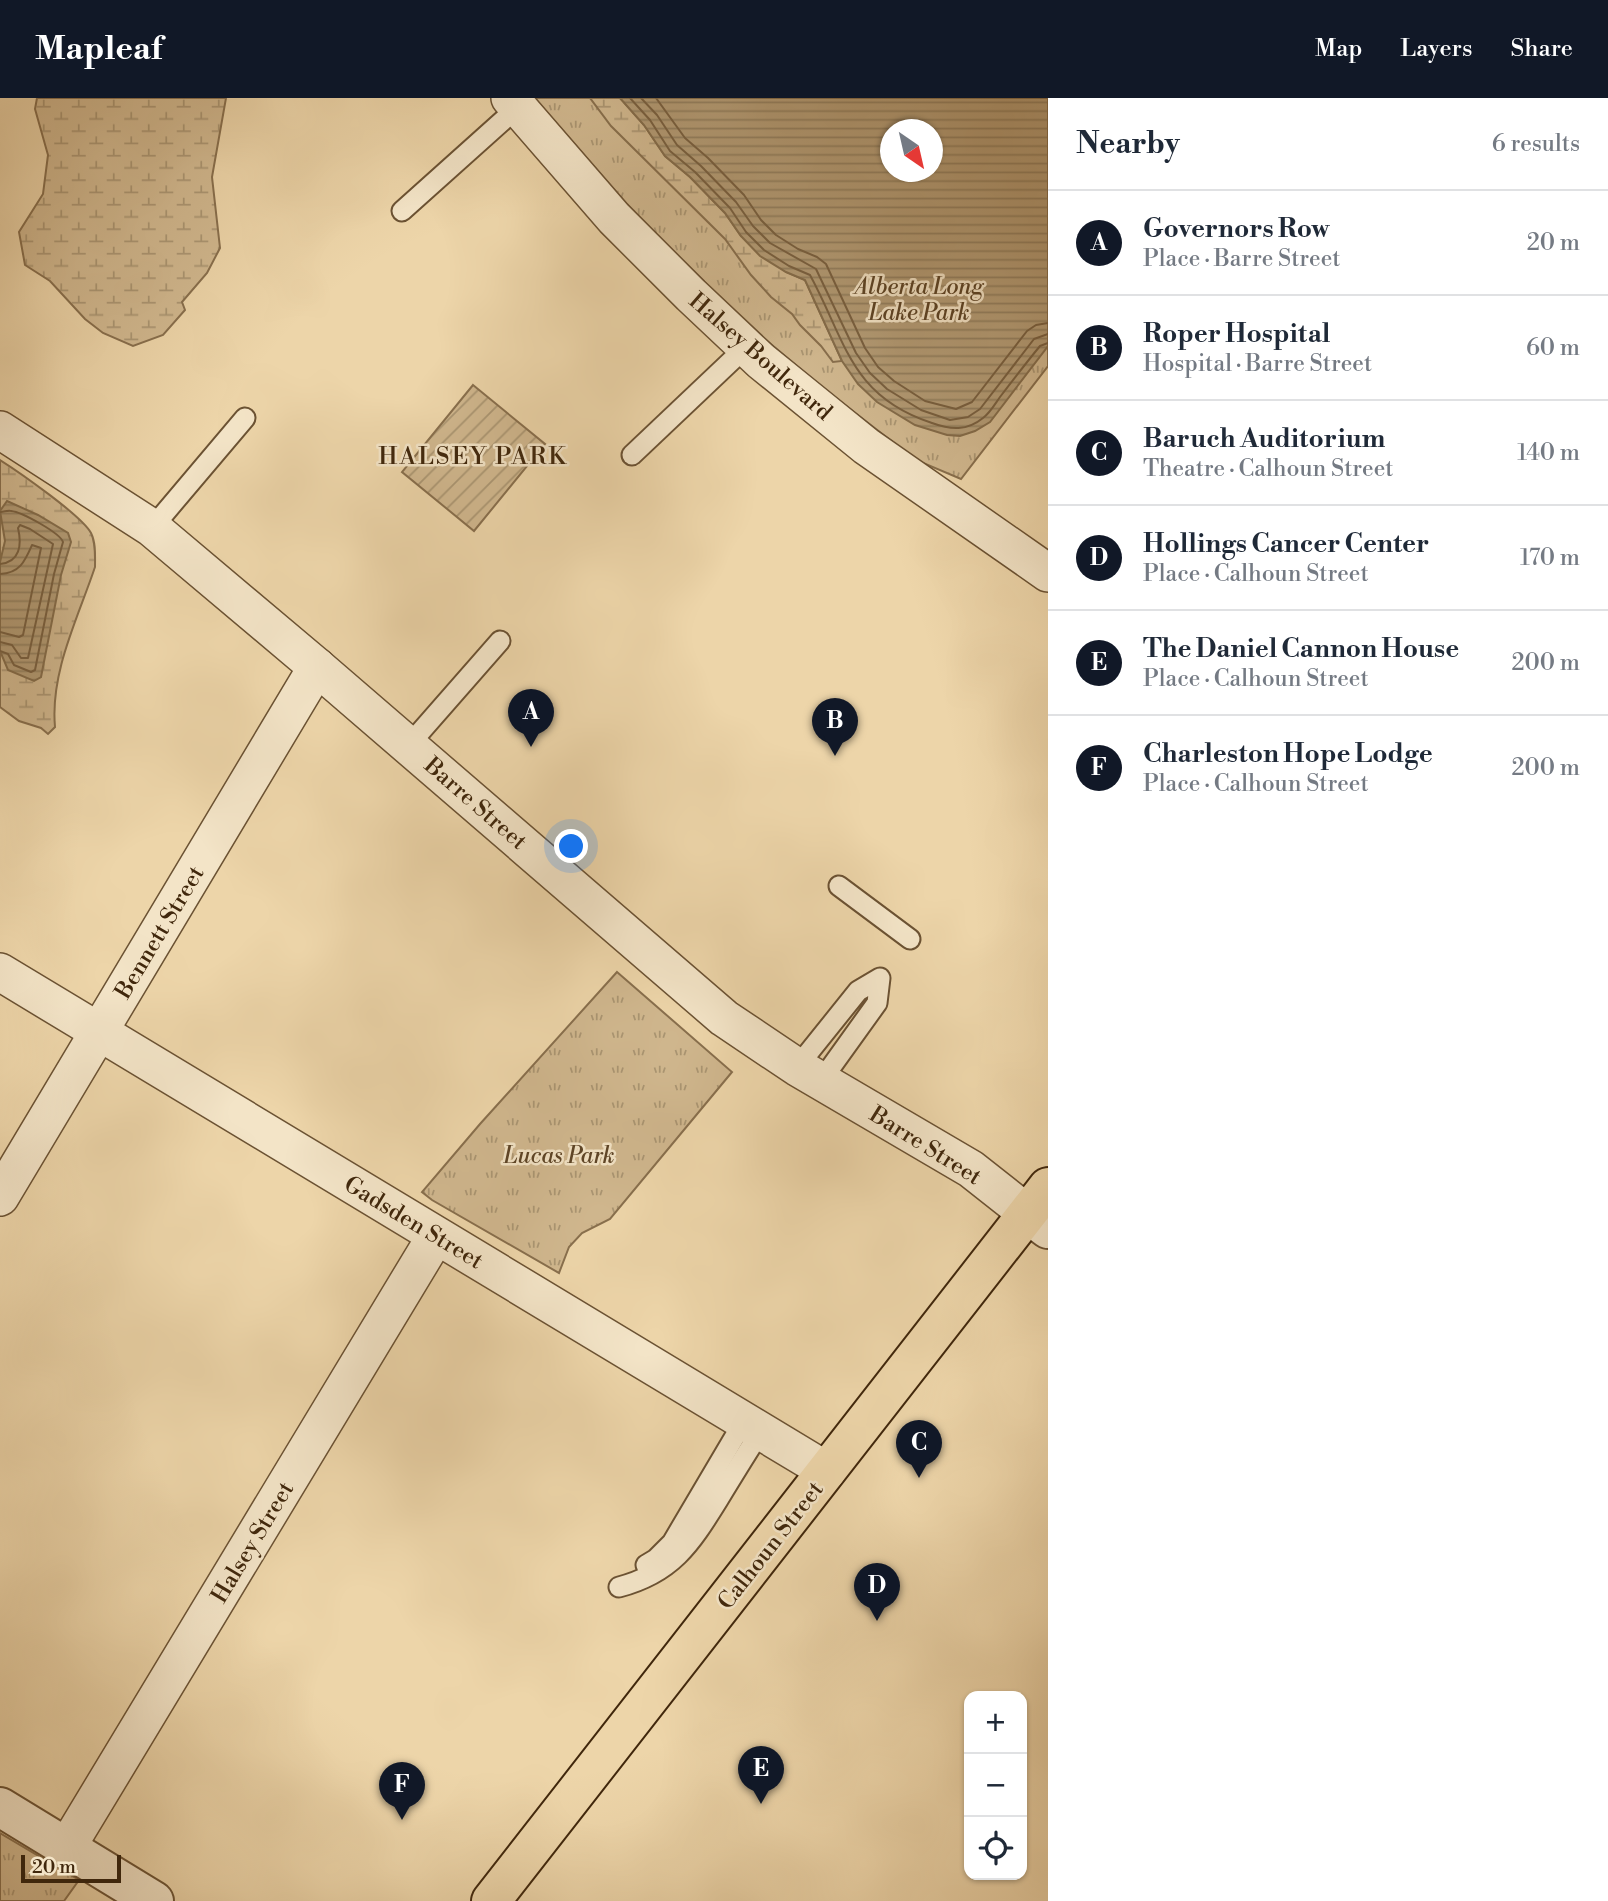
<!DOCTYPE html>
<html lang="en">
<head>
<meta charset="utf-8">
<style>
  :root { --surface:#fff; --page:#f2f2f3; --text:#1f2937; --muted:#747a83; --line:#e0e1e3; --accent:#111827 }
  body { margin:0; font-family:"Libre Bodoni",serif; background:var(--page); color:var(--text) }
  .controls { position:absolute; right:21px; bottom:21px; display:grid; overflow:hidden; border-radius:14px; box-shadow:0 2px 5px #0004 }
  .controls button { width:63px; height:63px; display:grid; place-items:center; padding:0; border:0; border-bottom:2px solid var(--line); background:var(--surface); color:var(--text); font:35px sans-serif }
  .compass { position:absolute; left:880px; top:21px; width:63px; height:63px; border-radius:50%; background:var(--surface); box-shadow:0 2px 5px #0004; rotate:146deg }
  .scale { position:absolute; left:21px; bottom:18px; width:100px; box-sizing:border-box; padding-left:7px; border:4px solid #40270c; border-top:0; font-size:19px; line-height:24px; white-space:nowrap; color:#40270c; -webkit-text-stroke:5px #f3e4c7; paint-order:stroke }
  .you { position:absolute; left:572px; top:749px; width:24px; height:24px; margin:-18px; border:5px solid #fff; border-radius:50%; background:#1a73e8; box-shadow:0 0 0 10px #1a73e833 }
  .badge { display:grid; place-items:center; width:46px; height:46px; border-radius:50%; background:var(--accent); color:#fff; font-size:23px; font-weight:700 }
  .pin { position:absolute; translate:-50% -58px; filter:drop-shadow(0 2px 4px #0008) }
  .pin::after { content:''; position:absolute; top:37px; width:24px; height:21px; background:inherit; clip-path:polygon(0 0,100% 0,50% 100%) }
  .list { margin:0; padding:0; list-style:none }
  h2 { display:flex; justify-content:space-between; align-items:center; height:91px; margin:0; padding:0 28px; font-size:30px }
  h2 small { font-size:23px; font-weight:400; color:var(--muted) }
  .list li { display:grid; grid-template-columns:46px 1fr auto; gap:21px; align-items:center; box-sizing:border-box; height:105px; padding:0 28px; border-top:2px solid var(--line) }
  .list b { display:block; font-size:26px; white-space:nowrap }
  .list p { margin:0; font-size:23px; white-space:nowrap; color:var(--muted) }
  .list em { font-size:23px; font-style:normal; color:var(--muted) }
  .icon { flex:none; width:38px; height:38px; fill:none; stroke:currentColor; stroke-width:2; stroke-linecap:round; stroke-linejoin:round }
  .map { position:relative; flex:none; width:1048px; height:1803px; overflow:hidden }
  header { display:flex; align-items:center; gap:42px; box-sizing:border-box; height:98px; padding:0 35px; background:var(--accent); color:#fff }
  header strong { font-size:33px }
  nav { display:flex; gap:38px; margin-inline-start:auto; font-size:24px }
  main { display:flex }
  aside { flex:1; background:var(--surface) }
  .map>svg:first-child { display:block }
  .grass { fill:url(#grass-tufts); stroke:#886f4d; stroke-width:2; fill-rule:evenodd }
  .wetland { fill:url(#wetland-marsh); stroke:#886f4d; stroke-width:2 }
  .garden { fill:url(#garden-furrows); stroke:#886f4d; stroke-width:2 }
  .water { fill:url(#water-rules); stroke:#846c4a; stroke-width:2; fill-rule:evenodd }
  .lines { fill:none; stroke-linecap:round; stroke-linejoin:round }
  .shore { stroke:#796040; stroke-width:2 }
  .service-casing { stroke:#6b5233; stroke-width:23 }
  .minor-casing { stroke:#6b5233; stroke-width:40 }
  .tertiary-casing { stroke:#6b5233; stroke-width:42 }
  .primary-casing { stroke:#40270c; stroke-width:42 }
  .service { stroke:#f3e4c7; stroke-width:19 }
  .minor { stroke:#f3e4c7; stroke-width:37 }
  .tertiary { stroke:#f3e4c7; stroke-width:38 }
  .primary { stroke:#edd5a9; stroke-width:38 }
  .labels { text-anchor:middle; stroke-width:5; stroke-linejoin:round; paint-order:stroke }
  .park-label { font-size:23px; font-style:italic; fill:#5d4426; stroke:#f3e4c7 }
  .street-label { font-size:23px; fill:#40270c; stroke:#f3e4c7 }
  .neighbourhood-label { font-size:24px; letter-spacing:2px; fill:#40270c; stroke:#f3e4c7 }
</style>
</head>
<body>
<header>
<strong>Mapleaf</strong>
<nav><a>Map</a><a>Layers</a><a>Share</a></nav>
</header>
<main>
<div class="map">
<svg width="1048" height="1803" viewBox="0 0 1048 1803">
  <defs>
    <pattern id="grass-tufts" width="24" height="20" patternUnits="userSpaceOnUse" patternTransform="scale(1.75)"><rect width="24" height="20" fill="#d0b78e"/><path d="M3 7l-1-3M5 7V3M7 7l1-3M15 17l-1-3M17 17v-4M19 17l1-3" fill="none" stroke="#aa9572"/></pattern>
    <pattern id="wetland-marsh" width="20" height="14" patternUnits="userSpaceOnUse" patternTransform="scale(1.75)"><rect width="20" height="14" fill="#d0b78e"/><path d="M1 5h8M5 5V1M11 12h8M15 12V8" fill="none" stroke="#aa9572"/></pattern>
    <pattern id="garden-furrows" width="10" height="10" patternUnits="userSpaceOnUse" patternTransform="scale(1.75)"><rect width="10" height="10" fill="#d0b78e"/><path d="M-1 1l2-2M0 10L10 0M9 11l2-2" fill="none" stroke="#aa9572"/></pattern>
    <pattern id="water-rules" width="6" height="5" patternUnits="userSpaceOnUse" patternTransform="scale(1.75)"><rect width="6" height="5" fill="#b29a74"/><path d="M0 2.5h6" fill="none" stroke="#927e5e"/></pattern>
  </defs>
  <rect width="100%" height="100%" fill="#edd5a9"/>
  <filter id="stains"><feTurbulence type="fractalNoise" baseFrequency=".00286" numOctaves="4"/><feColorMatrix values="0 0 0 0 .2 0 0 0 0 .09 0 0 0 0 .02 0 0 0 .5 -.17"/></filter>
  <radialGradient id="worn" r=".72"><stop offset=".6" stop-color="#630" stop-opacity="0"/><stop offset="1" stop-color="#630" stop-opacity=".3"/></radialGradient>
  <g class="grass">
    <path d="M 534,0 L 1048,0 L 1048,268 L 961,381 L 916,362 L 823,290 L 759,236 L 647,129 ZM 890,32 L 932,32 L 932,74 L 890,74 Z"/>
    <polygon points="617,874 732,974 610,1121 582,1135 569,1149 559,1175 432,1102 422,1094 480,1026"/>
    <polygon points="0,1735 79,1782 64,1803 0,1803"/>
  </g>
  <g class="wetland">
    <polygon points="37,0 226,0 212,79 220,150 207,175 182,204 185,212 163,237 133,248 103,235 85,221 50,183 25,167 19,134 43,96 48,57 35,11"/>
    <polygon points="590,0 620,0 644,27 665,58 690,79 725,115 741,138 786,174 805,182 842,263 833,264 821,248 800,227 792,216 771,199 751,177 725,141 611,28"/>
    <path d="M 0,362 C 19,374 82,418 91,435 C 96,445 95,458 95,469 C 78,520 50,574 55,629 L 48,636 L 41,630 L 19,623 L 0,609 Z"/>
  </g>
  <polygon class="garden" points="473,287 545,346 474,433 402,374"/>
  <g class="water">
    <path d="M 620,0 L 1048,0 L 1048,248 L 990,324 L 975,333 L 960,338 L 947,337 L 915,327 L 877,304 L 858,286 L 842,263 L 805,182 L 786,174 L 760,158 L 741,138 L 725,115 L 690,79 L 665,58 L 644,27 ZM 890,32 L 932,32 L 932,74 L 890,74 Z"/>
    <polygon points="7,403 38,417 68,435 71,444 61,477 41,579 34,583 8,572 0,553 0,464 5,443 0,413"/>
  </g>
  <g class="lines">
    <g class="shore">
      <path d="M 630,0 L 650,22 L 670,53 L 695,74 L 730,110 L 746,134 L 764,152 L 789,168 L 810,177 C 846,243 850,298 932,325 C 951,332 967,333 983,320 C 990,315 995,306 1000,299 C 1013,282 1026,265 1040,248 L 1048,245"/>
      <polyline points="641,0 657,17 677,47 701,68 736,104 753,128 770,145 816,171 856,255 870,275 887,291 921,312 950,322 968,319 980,311 1034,241 1048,236"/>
      <polyline points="656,0 685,40 708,60 744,97 761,122 776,137 798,151 817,159 826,166 865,250 878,269 894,283 925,303 956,311 972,304 1027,233 1036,227 1048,225"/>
      <path d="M 0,414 C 1,414 10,412 11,413 C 22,414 60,435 63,444 L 54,476 L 35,572 L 31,574 L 14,567 L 8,556 L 0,553"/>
      <path d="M 0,466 C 20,464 22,447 18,430 L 20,427 L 30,431 L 53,446 L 28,560 L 21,560 L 12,547 L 0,544"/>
      <path d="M 0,476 C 20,475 25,463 32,447 L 41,450 L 23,537 L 19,539 L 0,534"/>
    </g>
    <defs>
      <g id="service">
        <polyline points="402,113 518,9"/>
        <polyline points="632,357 746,249"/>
        <polyline points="152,430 245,320"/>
        <polyline points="408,648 500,543"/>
        <polyline points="839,788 910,841"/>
        <polyline points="797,969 858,893 880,880 877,905 821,983"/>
        <polyline points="646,1467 656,1461 672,1445 744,1323"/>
        <path d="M 619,1489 C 672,1475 690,1447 718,1402 C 732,1379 746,1356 761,1333"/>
      </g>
      <g id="minor">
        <polyline points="510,0 614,120 691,197 761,263 866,348 1048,475"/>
        <polyline points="0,332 152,430 317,569 724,920 797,969 971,1071 1028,1116"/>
        <polyline points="0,874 827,1373"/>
        <polyline points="0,1099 317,569"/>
        <polyline points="67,1749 436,1138"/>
      </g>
      <g id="tertiary">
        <polyline points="1028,1116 1048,1131"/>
        <polyline points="0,1709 154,1803"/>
      </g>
      <polyline id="primary" points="491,1803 1048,1089"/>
    </defs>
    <use href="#service" class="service-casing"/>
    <use href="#minor" class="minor-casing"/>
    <use href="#tertiary" class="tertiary-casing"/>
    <use href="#primary" class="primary-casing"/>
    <use href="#service" class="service"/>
    <use href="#minor" class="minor"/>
    <use href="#tertiary" class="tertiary"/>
    <use href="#primary" class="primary"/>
  </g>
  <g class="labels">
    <g class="park-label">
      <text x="919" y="196">Alberta Long<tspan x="919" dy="26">Lake Park</tspan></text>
      <text x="559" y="1065">Lucas Park</text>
    </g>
    <g class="street-label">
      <text transform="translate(761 258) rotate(41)" y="8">Halsey Boulevard</text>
      <text transform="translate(476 705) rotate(41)" y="8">Barre Street</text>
      <text transform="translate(159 834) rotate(-59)" y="8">Bennett Street</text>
      <text transform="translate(926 1047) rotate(32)" y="8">Barre Street</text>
      <text transform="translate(414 1124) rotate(31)" y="8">Gadsden Street</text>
      <text transform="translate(252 1444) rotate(-59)" y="8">Halsey Street</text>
      <text transform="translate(770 1447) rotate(-52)" y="8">Calhoun Street</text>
    </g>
    <g class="neighbourhood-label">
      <text x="473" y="366">HALSEY PARK</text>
    </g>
  </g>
  <rect width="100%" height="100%" filter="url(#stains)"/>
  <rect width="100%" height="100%" fill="url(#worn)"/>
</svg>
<div class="controls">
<button>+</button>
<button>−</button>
<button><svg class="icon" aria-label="locate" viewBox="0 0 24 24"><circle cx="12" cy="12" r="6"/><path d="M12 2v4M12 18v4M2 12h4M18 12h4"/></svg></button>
</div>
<svg class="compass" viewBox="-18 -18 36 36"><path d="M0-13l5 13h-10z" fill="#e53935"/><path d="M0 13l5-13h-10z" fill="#747a83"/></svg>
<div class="scale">20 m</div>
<div class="you"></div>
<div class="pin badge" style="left:531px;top:649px">A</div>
<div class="pin badge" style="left:835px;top:658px">B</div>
<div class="pin badge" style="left:919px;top:1380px">C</div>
<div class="pin badge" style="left:877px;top:1523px">D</div>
<div class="pin badge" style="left:761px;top:1706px">E</div>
<div class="pin badge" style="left:402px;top:1722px">F</div>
</div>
<aside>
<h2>Nearby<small>6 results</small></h2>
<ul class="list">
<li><span class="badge">A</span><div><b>Governors Row</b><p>Place · Barre Street</p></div><em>20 m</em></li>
<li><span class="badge">B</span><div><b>Roper Hospital</b><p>Hospital · Barre Street</p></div><em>60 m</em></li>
<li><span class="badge">C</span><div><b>Baruch Auditorium</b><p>Theatre · Calhoun Street</p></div><em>140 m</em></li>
<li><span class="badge">D</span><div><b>Hollings Cancer Center</b><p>Place · Calhoun Street</p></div><em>170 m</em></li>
<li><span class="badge">E</span><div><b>The Daniel Cannon House</b><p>Place · Calhoun Street</p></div><em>200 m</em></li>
<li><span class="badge">F</span><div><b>Charleston Hope Lodge</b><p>Place · Calhoun Street</p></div><em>200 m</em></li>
</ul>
</aside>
</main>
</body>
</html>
